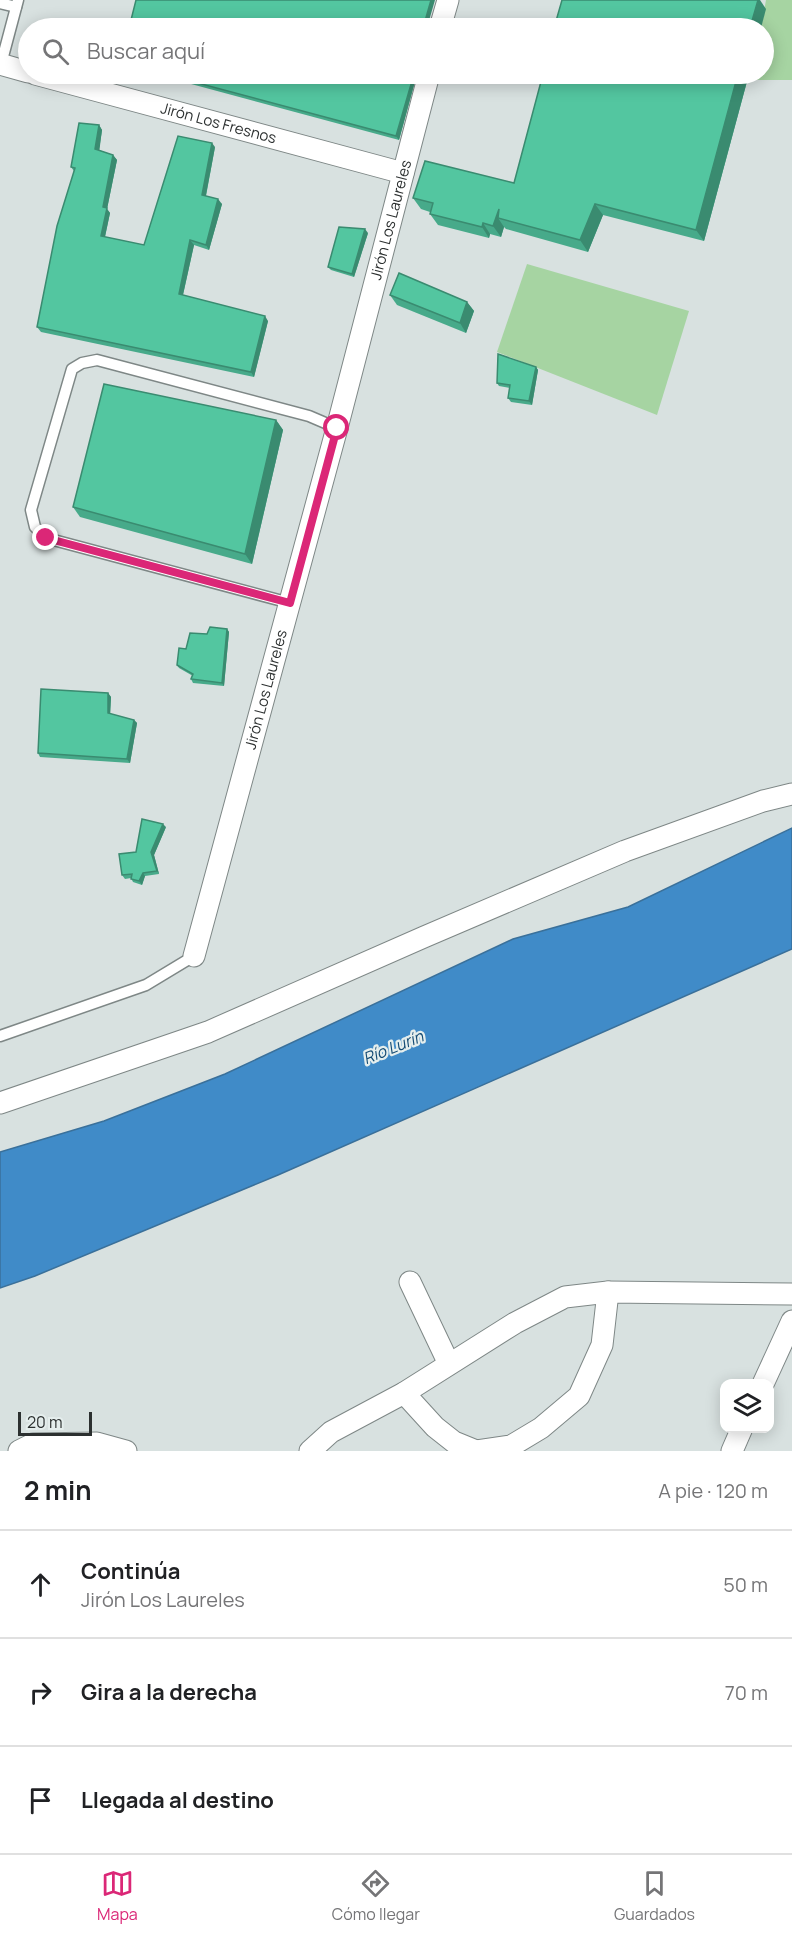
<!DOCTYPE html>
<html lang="es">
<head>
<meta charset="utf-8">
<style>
  :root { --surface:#fff; --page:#f6f6f6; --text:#202124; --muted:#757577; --line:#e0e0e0; --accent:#db2777 }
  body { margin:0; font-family:Manrope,sans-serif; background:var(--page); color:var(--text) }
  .controls { position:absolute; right:18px; bottom:18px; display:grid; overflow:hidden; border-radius:12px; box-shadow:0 3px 15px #0003 }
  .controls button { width:54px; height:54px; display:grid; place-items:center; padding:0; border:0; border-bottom:2px solid var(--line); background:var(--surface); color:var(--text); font:30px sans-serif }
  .scale { position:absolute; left:18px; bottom:15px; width:74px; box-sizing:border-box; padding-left:6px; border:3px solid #2c3030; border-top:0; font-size:16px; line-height:21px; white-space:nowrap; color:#2c3030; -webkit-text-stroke:4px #e5eeed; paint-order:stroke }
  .stop { position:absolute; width:18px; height:18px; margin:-14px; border:4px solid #db2777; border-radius:50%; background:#fff }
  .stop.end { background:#db2777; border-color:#fff; box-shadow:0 2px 6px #0008 }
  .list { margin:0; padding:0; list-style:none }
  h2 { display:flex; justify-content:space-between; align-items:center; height:78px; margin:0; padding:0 24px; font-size:26px }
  h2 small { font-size:20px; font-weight:400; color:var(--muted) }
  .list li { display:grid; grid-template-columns:39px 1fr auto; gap:18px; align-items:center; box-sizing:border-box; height:108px; padding:0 24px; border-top:2px solid var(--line) }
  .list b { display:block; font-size:22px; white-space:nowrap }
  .list p { margin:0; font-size:20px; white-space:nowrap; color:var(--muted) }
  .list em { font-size:20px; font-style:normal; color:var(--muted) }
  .icon { flex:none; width:33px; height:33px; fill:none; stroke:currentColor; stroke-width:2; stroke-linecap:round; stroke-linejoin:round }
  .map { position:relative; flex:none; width:792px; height:1451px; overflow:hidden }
  .search { position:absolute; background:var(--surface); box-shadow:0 3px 15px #0003; left:18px; right:18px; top:18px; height:66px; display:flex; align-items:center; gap:15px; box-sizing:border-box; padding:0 21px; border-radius:33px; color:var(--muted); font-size:22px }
  .sheet { height:402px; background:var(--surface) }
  nav { display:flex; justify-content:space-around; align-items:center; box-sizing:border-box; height:84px; border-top:2px solid var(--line); background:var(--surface); font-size:16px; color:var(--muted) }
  nav a { display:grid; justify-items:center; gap:3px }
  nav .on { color:var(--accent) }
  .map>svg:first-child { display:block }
  .green { fill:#a6d4a2 }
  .water { fill:#408bc8; stroke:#3a709a; stroke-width:1.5 }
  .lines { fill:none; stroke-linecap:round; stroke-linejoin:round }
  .service-casing { stroke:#7e8786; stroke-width:13 }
  .minor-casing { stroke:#7e8786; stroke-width:23 }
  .service { stroke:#fff; stroke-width:10 }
  .minor { stroke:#fff; stroke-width:21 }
  .wall { fill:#47aa8a }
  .shaded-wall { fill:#3a8b70 }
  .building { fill:#53c6a0; stroke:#3a8b70; stroke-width:1.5 }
  .route { stroke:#db2777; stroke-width:8 }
  .labels { text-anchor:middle; stroke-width:4.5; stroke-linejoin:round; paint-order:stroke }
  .street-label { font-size:15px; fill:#2c3030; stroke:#e5eeed }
  .water-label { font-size:16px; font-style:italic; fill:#134a73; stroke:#e5eeed }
</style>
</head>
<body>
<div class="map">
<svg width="792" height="1451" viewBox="0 0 792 1451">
  <rect width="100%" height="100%" fill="#d8e1e0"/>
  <g class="green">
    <polygon points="766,0 792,0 792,80 752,80 753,74 764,74 764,28 761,28"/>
    <polygon points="527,264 689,311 657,415 497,352"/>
  </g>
  <polygon class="water" points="792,828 792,949 278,1175 35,1276 0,1288 0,1152 104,1121 225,1074 513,939 628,907"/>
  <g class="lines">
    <defs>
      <g id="service">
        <polyline points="0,3 16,7"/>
        <polyline points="1,64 18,0"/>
        <polyline points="290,603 46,538 35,527 31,510 72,369 82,363 97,360 309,416 337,428"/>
        <polyline points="0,1036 146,985 194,956"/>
      </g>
      <g id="minor">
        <polyline points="440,28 448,0"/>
        <polyline points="0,64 28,72"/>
        <path id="s1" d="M 35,74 L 403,173"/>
        <path id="s2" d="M 194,956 L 337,428 L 429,74"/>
        <polyline points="0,1103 208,1032 424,937 625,851 763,801 792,794"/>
        <polyline points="410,1282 449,1364"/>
        <polyline points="763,1384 792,1321"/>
        <polyline points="404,1393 435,1427 454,1442 476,1451"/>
        <polyline points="19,1451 33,1444 97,1443 126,1451"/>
        <polyline points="310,1451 331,1432 404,1393 515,1323 565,1297 608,1292 792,1294"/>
        <polyline points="477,1451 511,1446 541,1428 579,1396 602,1345 608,1292"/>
        <polyline points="732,1451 742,1428"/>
      </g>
    </defs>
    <use href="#service" class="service-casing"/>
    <use href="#minor" class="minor-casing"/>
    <use href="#service" class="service"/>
    <use href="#minor" class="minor"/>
  </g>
  <g class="wall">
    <polygon points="154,74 417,74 399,140"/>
    <polygon points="543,74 749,74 704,241 603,215 588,252 506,229 504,227 501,237 490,234 489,238 438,225 430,214 430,212 421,209 413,198 514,183"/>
    <polygon points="99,125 102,130 99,150 113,155 117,160 107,209 110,213 105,237 144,245 215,147 206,196 222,204 209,250 194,245 183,295 268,321 254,377 41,332 37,327 74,171 71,167"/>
    <polygon points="368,233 354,277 331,270 328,267"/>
    <polygon points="390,295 467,302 474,311 466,333 397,305"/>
    <polygon points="536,367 538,370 532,405 511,402 508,398 510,388 499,386 497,383"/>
    <polygon points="276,420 283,430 252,564 80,517 73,507"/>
    <polygon points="227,629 229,632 224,686 193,683 191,679 193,676 179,668 177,665 186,649 207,634"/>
    <polygon points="108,693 111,697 110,714 134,720 137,723 130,763 40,757 38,753"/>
    <polygon points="166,827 154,855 159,874 145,876 142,885 133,882 131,878 125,879 122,875 136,852"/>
  </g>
  <g class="shaded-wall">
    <polygon points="431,0 435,0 428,24 428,28 426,28 425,21"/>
    <polygon points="758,0 760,0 766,9 761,28 750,28"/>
    <polygon points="414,74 417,74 399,140 396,136"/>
    <polygon points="738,74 749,74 704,241 696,230"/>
    <polygon points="99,125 102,130 99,153 95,149"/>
    <polygon points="212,143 215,147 205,200 202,195"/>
    <polygon points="113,155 117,160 107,209 110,213 104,241 101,236 103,207"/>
    <polygon points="218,199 222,204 209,250 206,245"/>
    <polygon points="595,204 603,215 588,252 580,240"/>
    <polygon points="499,209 498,218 504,227 501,237 493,226"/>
    <polygon points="483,223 490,234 489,238 482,227"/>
    <polygon points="365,229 368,233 354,277 352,274"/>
    <polygon points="190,240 194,245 182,299 179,294"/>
    <polygon points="467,302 474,311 466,333 460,323"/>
    <polygon points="265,316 268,321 254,377 251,372"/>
    <polygon points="536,367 538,370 532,405 529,401"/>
    <polygon points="276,420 283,430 252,564 245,554"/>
    <polygon points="227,629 229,632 224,686 222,683"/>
    <polygon points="108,693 111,697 110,717 108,713"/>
    <polygon points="134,720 137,723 130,763 127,759"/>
    <polygon points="163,824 166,827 154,855 159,874 157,871 151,852"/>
    <polygon points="143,873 145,876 142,885 139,881"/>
  </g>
  <g class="building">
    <polygon points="136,0 431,0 425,21 426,28 129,28"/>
    <polygon points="562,0 758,0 750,28 554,28"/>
    <polygon points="164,74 414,74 396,136"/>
    <polygon points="543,74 738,74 696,230 595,204 580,240 498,218 499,209 493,226 483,223 482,227 430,214 433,203 413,198 425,161 514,183"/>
    <polygon points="79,123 99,125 95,149 113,155 103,207 107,208 101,236 144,245 178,136 212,143 202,195 218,199 206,245 190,240 179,294 265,316 251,372 37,327 57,226 75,168 71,167"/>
    <polygon points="339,227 365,229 352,274 328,267"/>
    <polygon points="399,273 467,302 460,323 390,295"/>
    <polygon points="498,354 536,367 529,401 508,398 510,385 497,383"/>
    <polygon points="104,384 276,420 245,554 73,507"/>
    <polygon points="210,627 227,629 222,683 191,679 193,674 177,665 179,648 186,649 190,633 207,634"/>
    <polygon points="41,689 108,693 108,713 134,720 127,759 38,753"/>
    <polygon points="142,819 163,824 151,852 157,871 143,873 139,881 131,879 132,874 122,875 119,854 136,852"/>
  </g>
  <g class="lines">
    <polyline class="route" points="46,538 290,603 337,428"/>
  </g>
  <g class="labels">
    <g class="street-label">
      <text dy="5" stroke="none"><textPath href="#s1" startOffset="190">Jirón Los Fresnos</textPath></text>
      <text dy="5" stroke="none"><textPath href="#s2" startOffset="762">Jirón Los Laureles</textPath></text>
      <text dy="5" stroke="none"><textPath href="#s2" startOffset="276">Jirón Los Laureles</textPath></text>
    </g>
    <g class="water-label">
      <text transform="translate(393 1047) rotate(-22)" y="6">Río Lurín</text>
    </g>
  </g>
</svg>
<div class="controls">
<button><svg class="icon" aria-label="layers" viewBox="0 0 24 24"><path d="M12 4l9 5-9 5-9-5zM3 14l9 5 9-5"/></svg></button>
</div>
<div class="scale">20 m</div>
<div class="stop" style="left:337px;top:428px"></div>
<div class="stop end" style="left:46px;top:538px"></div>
<div class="search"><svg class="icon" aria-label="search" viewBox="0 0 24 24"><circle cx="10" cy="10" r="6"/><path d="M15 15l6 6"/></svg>Buscar aquí</div>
</div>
<section class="sheet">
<h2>2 min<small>A pie · 120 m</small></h2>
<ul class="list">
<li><svg class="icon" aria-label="ahead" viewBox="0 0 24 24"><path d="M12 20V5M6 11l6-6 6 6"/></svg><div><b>Continúa</b><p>Jirón Los Laureles</p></div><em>50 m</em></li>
<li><svg class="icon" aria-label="right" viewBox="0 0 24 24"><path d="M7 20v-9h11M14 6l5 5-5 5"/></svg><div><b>Gira a la derecha</b></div><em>70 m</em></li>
<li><svg class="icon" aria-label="arrive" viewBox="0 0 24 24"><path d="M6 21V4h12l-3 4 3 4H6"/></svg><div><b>Llegada al destino</b></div></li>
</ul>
</section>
<nav>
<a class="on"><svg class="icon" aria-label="map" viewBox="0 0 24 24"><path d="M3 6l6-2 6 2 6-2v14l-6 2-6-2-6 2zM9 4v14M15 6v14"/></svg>Mapa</a>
<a><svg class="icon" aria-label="directions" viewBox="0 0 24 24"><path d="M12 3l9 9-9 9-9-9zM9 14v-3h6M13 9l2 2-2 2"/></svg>Cómo llegar</a>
<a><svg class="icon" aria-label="saved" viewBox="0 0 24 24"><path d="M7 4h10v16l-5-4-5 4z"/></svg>Guardados</a>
</nav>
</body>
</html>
